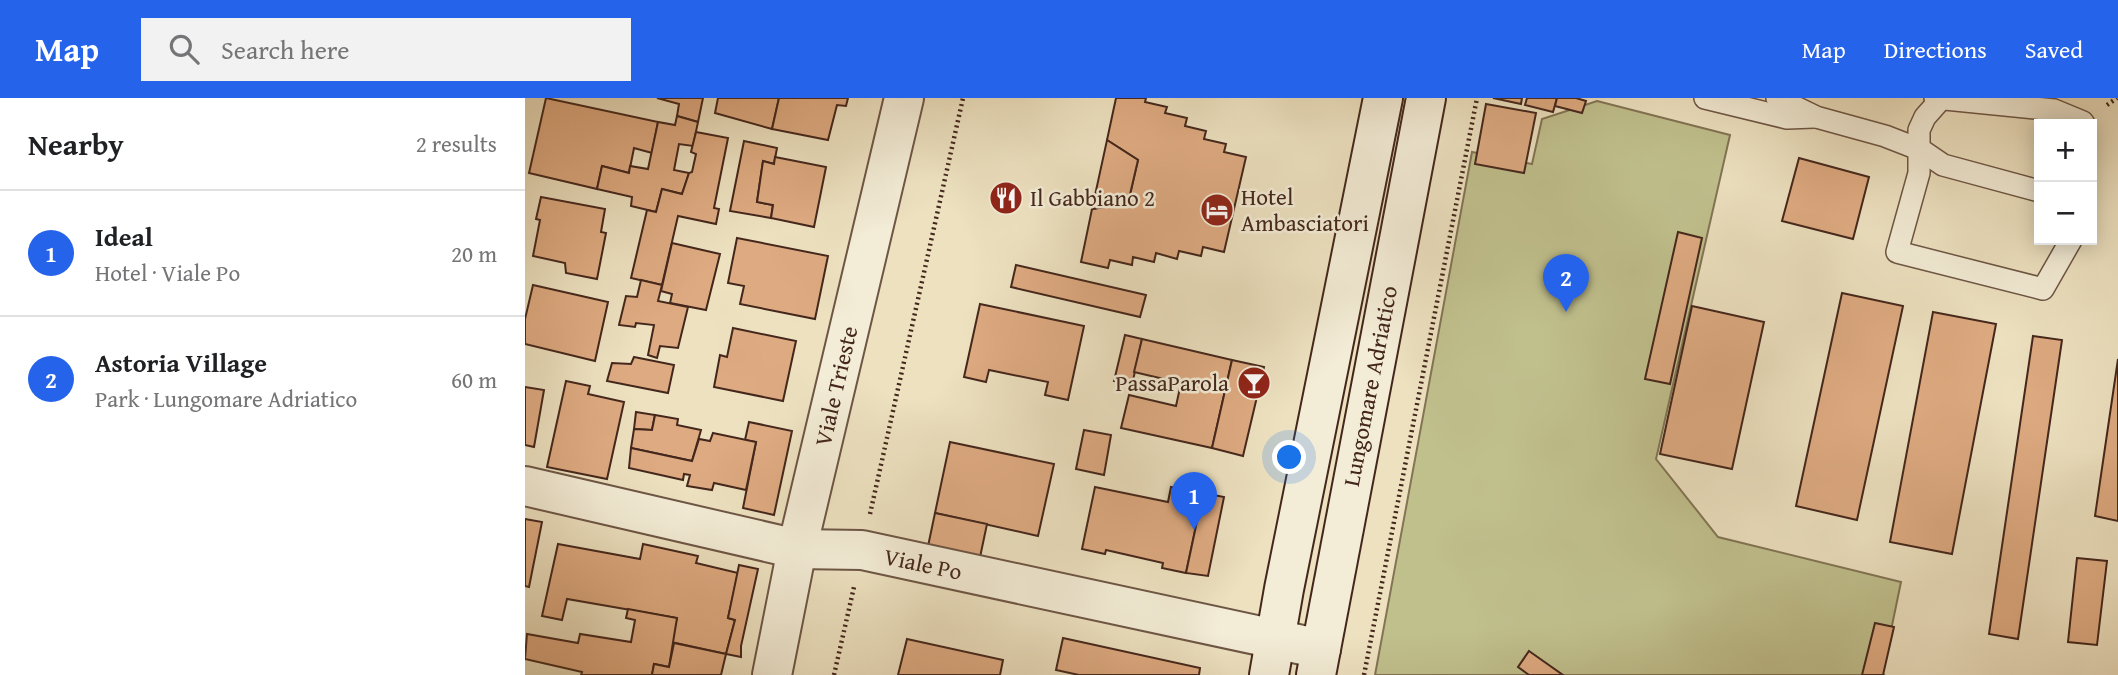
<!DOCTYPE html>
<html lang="en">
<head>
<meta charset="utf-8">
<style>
  :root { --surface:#fff; --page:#f2f2f2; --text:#202124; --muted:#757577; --line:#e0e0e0; --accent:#2563eb }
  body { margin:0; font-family:"Gentium Book Plus",serif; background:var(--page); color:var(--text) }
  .controls { position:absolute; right:21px; top:21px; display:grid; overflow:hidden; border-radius:0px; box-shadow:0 4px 18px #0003 }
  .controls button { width:63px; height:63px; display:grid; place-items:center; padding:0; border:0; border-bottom:2px solid var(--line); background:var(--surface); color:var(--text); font:35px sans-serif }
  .you { position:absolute; left:765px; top:360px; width:24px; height:24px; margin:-18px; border:5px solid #fff; border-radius:50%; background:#1a73e8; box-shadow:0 0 0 10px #1a73e833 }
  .badge { display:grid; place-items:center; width:46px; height:46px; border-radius:50%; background:var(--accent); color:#fff; font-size:23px; font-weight:700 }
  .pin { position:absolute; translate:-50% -58px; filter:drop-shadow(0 2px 4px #0008) }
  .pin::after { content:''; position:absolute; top:37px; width:24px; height:21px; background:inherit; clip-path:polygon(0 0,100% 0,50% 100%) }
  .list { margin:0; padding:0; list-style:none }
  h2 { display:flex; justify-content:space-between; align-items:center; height:91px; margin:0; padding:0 28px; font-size:30px }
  h2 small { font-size:23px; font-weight:400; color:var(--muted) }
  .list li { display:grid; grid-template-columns:46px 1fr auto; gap:21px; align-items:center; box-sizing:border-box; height:126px; padding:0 28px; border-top:2px solid var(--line) }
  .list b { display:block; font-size:26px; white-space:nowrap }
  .list p { margin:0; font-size:23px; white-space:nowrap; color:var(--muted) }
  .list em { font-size:23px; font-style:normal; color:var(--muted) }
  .icon { flex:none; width:38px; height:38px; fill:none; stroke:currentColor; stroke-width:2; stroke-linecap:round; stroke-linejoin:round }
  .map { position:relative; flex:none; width:1593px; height:577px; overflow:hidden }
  header { display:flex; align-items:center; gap:42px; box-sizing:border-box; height:98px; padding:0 35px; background:var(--accent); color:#fff }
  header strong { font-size:33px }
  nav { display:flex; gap:38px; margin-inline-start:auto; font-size:24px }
  .search { width:490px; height:63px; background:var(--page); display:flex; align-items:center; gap:18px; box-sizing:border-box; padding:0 24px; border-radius:0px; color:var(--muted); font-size:26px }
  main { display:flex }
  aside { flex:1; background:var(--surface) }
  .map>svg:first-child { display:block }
  .green { fill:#c0c08d; stroke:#827454; stroke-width:2 }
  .building { fill:#deaa81; stroke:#44271c; stroke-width:2 }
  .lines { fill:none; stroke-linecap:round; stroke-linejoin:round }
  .lane-casing { stroke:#6e5645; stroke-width:24 }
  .street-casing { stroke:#6e5645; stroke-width:42 }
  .secondary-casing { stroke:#44271c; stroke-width:42 }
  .path { stroke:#44271c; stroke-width:4.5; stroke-dasharray:2 3.5; stroke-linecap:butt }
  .lane { stroke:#f3ecd6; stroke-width:21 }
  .street { stroke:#f3ecd6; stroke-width:38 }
  .secondary { stroke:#f3ecd6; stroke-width:38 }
  .labels { text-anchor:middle; stroke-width:5; stroke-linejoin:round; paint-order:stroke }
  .poi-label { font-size:23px; fill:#44271c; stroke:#f3ecd6; text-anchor:start }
  .street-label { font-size:23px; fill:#44271c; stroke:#f3ecd6 }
</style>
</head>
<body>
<header>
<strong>Map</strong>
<div class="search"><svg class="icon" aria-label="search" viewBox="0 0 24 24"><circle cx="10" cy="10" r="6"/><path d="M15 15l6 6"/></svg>Search here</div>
<nav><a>Map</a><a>Directions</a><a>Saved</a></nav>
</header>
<main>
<aside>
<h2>Nearby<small>2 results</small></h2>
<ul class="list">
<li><span class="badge">1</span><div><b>Ideal</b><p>Hotel · Viale Po</p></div><em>20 m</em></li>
<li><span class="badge">2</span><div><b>Astoria Village</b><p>Park · Lungomare Adriatico</p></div><em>60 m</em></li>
</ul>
</aside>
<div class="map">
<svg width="1593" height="577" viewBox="0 0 1593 577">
  <rect width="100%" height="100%" fill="#ede1c0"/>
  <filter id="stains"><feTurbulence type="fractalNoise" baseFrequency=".00286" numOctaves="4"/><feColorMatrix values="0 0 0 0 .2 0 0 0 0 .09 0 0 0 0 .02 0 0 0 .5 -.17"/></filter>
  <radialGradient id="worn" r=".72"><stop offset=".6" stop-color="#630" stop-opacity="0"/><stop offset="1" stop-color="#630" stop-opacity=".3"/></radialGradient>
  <polygon class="green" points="1072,3 1205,37 1131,361 1193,439 1376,484 1357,576 1360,577 850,577 947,54 1007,66 1017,21"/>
  <g class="building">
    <polygon points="21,0 133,24 127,55 109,50 104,75 77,68 72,91 4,75"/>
    <polygon points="132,0 178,0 173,24 152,18 154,6"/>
    <polygon points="193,0 254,0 247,31 190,15"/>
    <polygon points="254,0 323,0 321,8 312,7 303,42 247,31"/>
    <polygon points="591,0 621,0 620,4 642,9 640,15 662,20 660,28 681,33 679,41 701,46 699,54 721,59 699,154 678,149 676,158 654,153 652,161 631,155 629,164 608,159 607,167 585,162 583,170 556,164 567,111 603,105 613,62 582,42"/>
    <polygon points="968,0 997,0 996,6"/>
    <polygon points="1002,0 1032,0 1028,14 1000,7"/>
    <polygon points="1032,0 1051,0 1061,3 1057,15 1030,8"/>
    <polygon points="961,6 1011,15 999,75 950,66"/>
    <polygon points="152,18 173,24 168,48 154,46 149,72 164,75 157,96 137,91 131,114 106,108 107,99 72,91 77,68 104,75 105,68 123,71 133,24 150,27"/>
    <polygon points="171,34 203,40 189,110 194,111 191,126 153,118 137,187 106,180 122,112 131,114 137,91 157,96 164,75 167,74 171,56 166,54"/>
    <polygon points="582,42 613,62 603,105 567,111"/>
    <polygon points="219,43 252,50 249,66 238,63 232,104 248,107 246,120 205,113"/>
    <polygon points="250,59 301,69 289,129 246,120 248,107 232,104 238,63 249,66"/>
    <polygon points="1274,60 1344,79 1328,141 1257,123"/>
    <polygon points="16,99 80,111 76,134 81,135 72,181 41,175 40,165 8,158 15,122 11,121"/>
    <polygon points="1153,134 1177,140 1145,286 1120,281"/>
    <polygon points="212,140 303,158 290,221 215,206 219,188 203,185"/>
    <polygon points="147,145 195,156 181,212 145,205 147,196 136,193"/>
    <polygon points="491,167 621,197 615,219 486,189"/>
    <polygon points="116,182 137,187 133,203 163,209 153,250 135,248 132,260 123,257 129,227 111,225 110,229 94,227 101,198 112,199"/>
    <polygon points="8,187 83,204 70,263 0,246 0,221"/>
    <polygon points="1317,195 1378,208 1332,422 1271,408"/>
    <polygon points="455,206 559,228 543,302 520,297 523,284 464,272 461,284 439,279"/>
    <polygon points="1167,208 1239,224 1207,371 1135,356"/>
    <polygon points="1408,214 1471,226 1427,456 1365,444"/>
    <polygon points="208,230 271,243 258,303 189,289 195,257 202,259"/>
    <polygon points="600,237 617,241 607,287 589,283"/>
    <polygon points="1508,238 1537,242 1493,541 1464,536"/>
    <polygon points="617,241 707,262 687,350 596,330 604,297 651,308 656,285 609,274"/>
    <polygon points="109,259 149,267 143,295 82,283 87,265 106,266"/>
    <polygon points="1593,261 1593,423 1570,418"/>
    <polygon points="707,262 739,269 718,358 687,350"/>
    <polygon points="41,283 65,288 63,296 99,304 82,381 22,369"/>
    <polygon points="0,289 19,292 9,349 0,347"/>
    <polygon points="111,314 130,317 127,332 109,331"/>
    <polygon points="130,317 153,321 152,327 176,332 167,363 106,350 109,331 127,332"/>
    <polygon points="224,324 267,333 249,417 218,410 231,344 220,342"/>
    <polygon points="559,332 586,337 579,377 551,371"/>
    <polygon points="188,335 231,344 221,392 189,385 187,392 162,388 165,377 159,376 158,382 104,370 106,350 167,363 174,341 185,343"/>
    <polygon points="425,344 529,366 513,438 410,415"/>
    <polygon points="570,389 643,404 646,389 678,395 661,475 637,470 638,465 581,452 580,456 557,451"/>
    <polygon points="678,395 699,399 683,478 661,475"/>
    <polygon points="410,415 462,426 454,464 402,453"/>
    <polygon points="0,421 17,424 4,489 0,488"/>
    <polygon points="33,446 115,461 118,446 173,458 171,465 213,475 203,520 210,522 201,556 146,544 152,520 42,501 37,522 17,518"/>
    <polygon points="1552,460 1582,463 1572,547 1543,544"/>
    <polygon points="214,467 233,471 216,548 216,559 201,556 210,522 203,520"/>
    <polygon points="103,511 152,520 144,569 129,566 127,577 56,577 57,574 0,561 2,536 53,545 55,536 106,544 110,522 101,520"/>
    <polygon points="1350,525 1369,529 1358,577 1337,577"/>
    <polygon points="538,540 675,570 674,577 554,577 531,572"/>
    <polygon points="382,541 478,562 475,577 373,577"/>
    <polygon points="149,545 201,556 196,577 127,577 129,566 144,569"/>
    <polygon points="1004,553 1038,577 1004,577 993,569"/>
  </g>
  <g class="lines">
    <defs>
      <g id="lane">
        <polyline points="1180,0 1262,20 1289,19"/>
        <polyline points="1252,0 1291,19 1360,38 1396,52 1418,67 1514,93"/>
        <polyline points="1410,0 1529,12 1558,24 1559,26"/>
        <polyline points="1416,1 1400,19 1394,32 1394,75 1372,154 1518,191 1546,142"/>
      </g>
      <g id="street">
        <polyline points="0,388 272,451 337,452 796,551"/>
        <polyline points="247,577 272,451 379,0"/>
      </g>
      <g id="secondary">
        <polyline points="744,577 759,491 858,0"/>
        <polyline points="791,577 901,0"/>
      </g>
    </defs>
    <use href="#lane" class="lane-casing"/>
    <use href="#street" class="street-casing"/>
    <use href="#secondary" class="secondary-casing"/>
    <g class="path">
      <polyline points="1582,7 1592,0"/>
      <polyline points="345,416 438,0"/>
      <polyline points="309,577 329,489"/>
      <polyline points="839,577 952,0"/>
    </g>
    <use href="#lane" class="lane"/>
    <use href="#street" class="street"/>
    <use href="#secondary" class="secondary"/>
  </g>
  <defs>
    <symbol id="restaurant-disc" viewBox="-11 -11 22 22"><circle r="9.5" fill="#8f2418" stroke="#f3ecd6"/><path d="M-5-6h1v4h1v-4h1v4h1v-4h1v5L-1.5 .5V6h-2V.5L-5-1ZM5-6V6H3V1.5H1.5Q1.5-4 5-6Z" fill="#fff"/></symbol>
    <symbol id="hotel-disc" viewBox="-11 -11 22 22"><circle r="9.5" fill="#8f2418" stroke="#f3ecd6"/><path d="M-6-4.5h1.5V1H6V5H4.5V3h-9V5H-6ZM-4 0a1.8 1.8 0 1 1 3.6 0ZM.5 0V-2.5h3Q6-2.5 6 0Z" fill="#fff"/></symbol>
    <symbol id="bar-disc" viewBox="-11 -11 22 22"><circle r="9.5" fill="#8f2418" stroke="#f3ecd6"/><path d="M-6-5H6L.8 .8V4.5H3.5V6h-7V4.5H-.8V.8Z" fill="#fff"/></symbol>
  </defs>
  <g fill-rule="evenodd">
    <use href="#restaurant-disc" x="462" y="81" width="38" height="38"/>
    <use href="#hotel-disc" x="673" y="93" width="38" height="38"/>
    <use href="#bar-disc" x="710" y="266" width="38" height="38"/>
  </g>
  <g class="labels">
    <g class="poi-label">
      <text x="716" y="107">Hotel<tspan x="716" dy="26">Ambasciatori</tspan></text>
      <text x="505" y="108">Il Gabbiano 2</text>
      <text x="704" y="293" text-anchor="end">PassaParola</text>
    </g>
    <g class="street-label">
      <text transform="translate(311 288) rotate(-77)" y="8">Viale Trieste</text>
      <text transform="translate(845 288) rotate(-79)" y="8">Lungomare Adriatico</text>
      <text transform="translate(398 466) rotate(12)" y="8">Viale Po</text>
    </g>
  </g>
  <rect width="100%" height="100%" filter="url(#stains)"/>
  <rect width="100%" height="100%" fill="url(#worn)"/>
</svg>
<div class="controls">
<button>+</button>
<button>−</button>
</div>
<div class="you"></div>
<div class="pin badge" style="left:669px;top:432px">1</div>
<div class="pin badge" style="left:1041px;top:214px">2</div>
</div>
</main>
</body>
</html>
